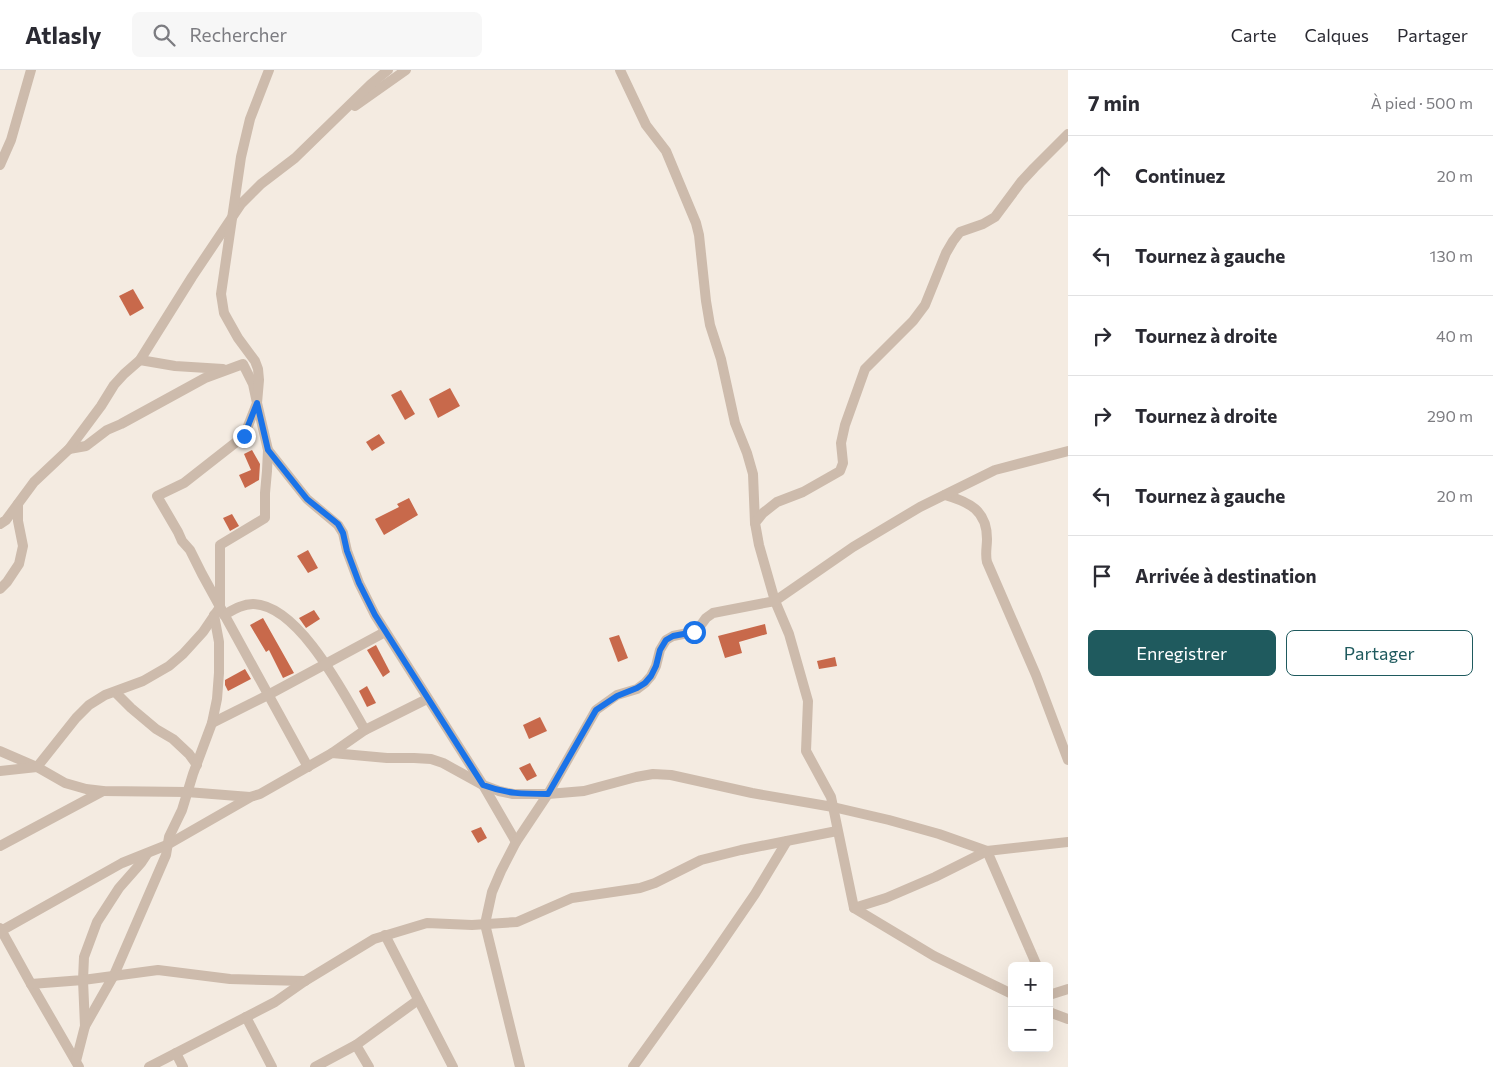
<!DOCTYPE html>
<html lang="fr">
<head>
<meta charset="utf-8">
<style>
  :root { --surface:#fff; --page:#f7f7f7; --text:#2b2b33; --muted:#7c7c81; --line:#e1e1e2; --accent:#1f5a5e }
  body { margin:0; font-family:Commissioner,sans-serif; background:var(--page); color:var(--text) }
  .controls { position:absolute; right:15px; bottom:15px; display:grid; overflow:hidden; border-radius:8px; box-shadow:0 5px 20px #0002 }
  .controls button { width:45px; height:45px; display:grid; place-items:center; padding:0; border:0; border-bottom:1px solid var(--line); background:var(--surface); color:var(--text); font:25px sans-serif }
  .stop { position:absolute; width:15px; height:15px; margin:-11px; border:4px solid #1a73e8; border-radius:50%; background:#fff }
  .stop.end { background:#1a73e8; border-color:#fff; box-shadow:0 1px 5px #0008 }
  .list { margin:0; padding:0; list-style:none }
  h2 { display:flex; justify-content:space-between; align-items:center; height:65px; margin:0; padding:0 20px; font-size:21px }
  h2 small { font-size:16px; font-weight:400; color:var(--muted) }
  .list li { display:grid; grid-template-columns:32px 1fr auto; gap:15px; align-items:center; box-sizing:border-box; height:80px; padding:0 20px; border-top:1px solid var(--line) }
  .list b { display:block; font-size:19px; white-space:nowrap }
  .list em { font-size:16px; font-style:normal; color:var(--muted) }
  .actions { display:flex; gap:10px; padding:15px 20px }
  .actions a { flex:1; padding:11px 0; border:1px solid var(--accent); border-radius:8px; text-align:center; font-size:18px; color:var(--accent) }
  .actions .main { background:var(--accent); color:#fff }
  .icon { flex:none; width:28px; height:28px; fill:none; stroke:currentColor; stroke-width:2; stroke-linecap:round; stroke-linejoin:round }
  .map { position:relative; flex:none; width:1068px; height:997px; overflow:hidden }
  header { display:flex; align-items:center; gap:30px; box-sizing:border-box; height:70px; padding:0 25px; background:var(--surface); border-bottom:1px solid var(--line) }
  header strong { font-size:24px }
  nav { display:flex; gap:28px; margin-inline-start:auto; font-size:18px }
  .search { width:350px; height:45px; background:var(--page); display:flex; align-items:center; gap:12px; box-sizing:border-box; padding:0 18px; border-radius:8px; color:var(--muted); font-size:19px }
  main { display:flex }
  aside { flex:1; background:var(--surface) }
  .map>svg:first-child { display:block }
  .building { fill:#c8694b }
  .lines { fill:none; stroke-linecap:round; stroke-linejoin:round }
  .street { stroke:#cdbbac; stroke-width:10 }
  .route { stroke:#1a73e8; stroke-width:6 }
</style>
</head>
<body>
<header>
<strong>Atlasly</strong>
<div class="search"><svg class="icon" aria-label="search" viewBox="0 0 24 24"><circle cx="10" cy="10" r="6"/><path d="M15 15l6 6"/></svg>Rechercher</div>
<nav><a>Carte</a><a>Calques</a><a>Partager</a></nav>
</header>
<main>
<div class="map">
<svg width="1068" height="997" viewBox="0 0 1068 997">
  <rect width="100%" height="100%" fill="#f4ebe1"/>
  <g class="building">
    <polygon points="133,219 144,238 130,246 119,226"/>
    <polygon points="450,318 460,336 438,348 429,329"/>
    <polygon points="401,320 415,344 405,350 391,325"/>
    <polygon points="379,364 385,373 372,381 366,372"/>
    <polygon points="252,380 260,394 259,410 245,418 239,405 251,400 244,384"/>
    <polygon points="409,428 418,445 384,465 375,449 399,437 397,434"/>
    <polygon points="232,444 239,456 230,461 223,448"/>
    <polygon points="308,480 318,498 308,503 297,486"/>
    <polygon points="314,540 320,549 306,558 299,548"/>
    <polygon points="263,548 294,603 283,608 269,580 266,582 250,555"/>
    <polygon points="765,554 767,564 739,572 742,583 725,588 718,566"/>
    <polygon points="619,565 628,588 618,592 609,568"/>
    <polygon points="376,575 390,602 383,607 367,580"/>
    <polygon points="835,587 837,596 819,599 817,591"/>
    <polygon points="245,599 251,609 228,621 225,615 225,610"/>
    <polygon points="367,616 376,633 367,637 359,621"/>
    <polygon points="540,647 547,661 529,669 523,655"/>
    <polygon points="530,693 537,706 527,711 519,698"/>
    <polygon points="481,757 487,768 478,773 471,761"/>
  </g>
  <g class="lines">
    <g class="street">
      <polyline points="620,0 646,55 666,81 696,153 699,165 706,231 710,255 721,289 735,353 747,383 753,404 755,453"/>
      <polyline points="355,36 406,0"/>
      <polyline points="0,95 11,70 31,0"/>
      <polyline points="140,290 175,296 223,299"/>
      <polyline points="69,379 86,376 107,360 121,354 205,308 243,294 253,314 257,333 244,366 184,413 157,426 178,462 182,471 190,480 202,504 308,697"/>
      <polyline points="268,380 307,429 338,455 343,463 347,481 359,513 375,545 483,715 516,772"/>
      <path d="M 945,425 C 969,432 987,440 987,469 C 987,477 985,484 987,492 L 1036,605 L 1068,690"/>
      <polyline points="0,454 6,450 34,412 69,379 101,336 114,315 124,304 140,290 192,207 241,134 261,114 295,88 371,14 388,0"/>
      <polyline points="0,519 7,512 19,494 23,476 18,451 18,434"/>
      <path d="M 224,545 C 233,540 242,534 253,534 C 299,535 344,624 365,660"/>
      <polyline points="115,622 131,638 156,659 173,669 189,684 197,695"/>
      <polyline points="212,653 268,625 385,562"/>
      <polyline points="0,681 37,697 65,713 86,719 103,721 187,722 250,727 260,724 332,683 387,688 414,688 431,689 443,693 483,715 499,721 513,724 548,724 584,721 636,707 653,704 671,705 752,723 833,737 889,750 939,764 987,781 1037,896"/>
      <polyline points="332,683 365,660 427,629"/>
      <polyline points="0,701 37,697 76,648 89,635 105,625 143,611 169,596 183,584 203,562 220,537 220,475 265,448 265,423 267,401 268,380 257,333 259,310 258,299 255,291 238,268 229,252 224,243 221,224 241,87 250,49 269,0"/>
      <polyline points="0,776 103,721"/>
      <polyline points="854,838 886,828 935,807 987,781 1068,772"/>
      <polyline points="0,858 31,914 79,997"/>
      <polyline points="1,861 122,793 167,775 249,728"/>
      <polyline points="385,865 453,997"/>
      <polyline points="31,914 83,910 84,887 97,852 119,818 141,793 147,784"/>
      <polyline points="1012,924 934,886 854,838 831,727 806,681 808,631 789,564 775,531 853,477 920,437 995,400 1068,381"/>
      <polyline points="1049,925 1068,919"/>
      <polyline points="1049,942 1068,949"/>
      <polyline points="246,947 272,997"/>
      <polyline points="85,956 114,905 166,785 169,767 182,740 193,704 212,653 217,629 219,603 219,572 214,545"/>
      <polyline points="356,975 369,997"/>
      <polyline points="176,983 183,997"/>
      <polyline points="76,991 85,956 83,910 158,900 230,909 305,911"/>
      <polyline points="149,997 275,932 305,911 374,869 427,853 472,855 517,852 572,828 640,818 655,813 701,790 741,780 837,761"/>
      <polyline points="315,997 356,975 418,930"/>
      <polyline points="520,997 485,854 492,822 501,801 516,772 548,724 596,640 617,625 637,619 645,613 651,606 656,596 660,580 666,570 673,566 693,562 698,559 706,548 713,543 775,531 759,475 755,453 763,443 777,432 803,422 840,401 843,393 841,373 845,355 865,299 913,251 925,235 946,183 953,171 960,162 983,154 995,147 1021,112 1034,98 1068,64"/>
      <polyline points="633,997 709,891 755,824 787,771"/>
    </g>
  </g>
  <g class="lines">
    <path class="route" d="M 244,366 L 257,333 L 268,380 L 307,429 L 338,454 L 343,463 L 347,481 L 359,513 L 375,545 L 483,715 C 507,724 523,724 548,724 L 596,640 L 617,626 L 637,618 L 645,613 L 651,606 L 656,596 L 660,580 L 666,570 L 673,566 L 694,562"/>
  </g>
</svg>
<div class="controls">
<button>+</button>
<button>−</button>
</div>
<div class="stop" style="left:694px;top:562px"></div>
<div class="stop end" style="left:244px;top:366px"></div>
</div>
<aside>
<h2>7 min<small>À pied · 500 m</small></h2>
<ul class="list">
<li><svg class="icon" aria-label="ahead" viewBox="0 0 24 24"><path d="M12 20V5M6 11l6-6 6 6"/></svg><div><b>Continuez</b></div><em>20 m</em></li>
<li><svg class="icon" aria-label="left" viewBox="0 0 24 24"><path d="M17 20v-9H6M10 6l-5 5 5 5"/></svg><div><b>Tournez à gauche</b></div><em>130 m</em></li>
<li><svg class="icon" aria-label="right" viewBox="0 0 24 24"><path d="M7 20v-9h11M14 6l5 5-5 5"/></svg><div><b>Tournez à droite</b></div><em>40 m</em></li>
<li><svg class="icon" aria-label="right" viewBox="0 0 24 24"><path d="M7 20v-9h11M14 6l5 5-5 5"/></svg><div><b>Tournez à droite</b></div><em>290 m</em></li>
<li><svg class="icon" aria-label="left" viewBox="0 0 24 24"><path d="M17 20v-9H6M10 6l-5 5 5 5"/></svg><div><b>Tournez à gauche</b></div><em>20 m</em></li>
<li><svg class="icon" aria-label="arrive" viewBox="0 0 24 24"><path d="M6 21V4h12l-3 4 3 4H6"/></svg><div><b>Arrivée à destination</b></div></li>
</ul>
<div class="actions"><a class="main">Enregistrer</a><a>Partager</a></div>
</aside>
</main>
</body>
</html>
